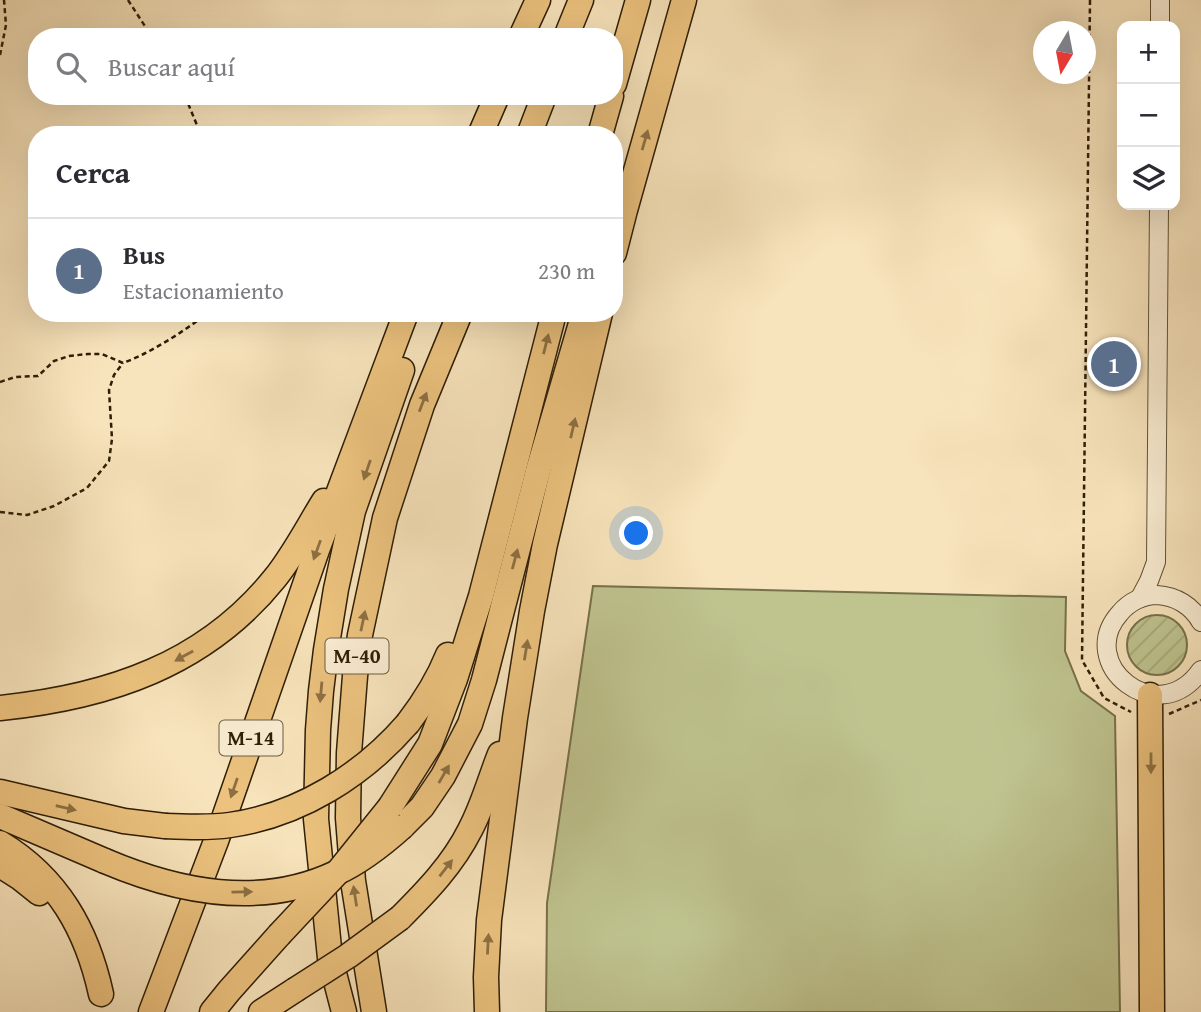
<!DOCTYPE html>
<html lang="es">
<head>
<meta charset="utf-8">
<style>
  :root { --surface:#fff; --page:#f7f7f7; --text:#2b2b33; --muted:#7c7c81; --line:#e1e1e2; --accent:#db2777 }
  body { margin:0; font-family:"Gentium Book Plus",serif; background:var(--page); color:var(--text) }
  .controls { position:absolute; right:21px; top:21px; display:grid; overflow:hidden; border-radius:14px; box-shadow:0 7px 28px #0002 }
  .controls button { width:63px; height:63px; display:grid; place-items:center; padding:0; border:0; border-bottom:2px solid var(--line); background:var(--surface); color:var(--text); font:35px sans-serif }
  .compass { position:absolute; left:1033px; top:21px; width:63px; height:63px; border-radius:50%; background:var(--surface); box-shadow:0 7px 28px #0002; rotate:190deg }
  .you { position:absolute; left:637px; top:534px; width:24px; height:24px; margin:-18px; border:5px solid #fff; border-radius:50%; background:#1a73e8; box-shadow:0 0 0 10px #1a73e833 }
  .badge { display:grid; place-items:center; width:46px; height:46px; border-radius:50%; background:var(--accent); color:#fff; font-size:23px; font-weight:700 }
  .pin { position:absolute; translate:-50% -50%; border:4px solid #fff; box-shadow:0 2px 7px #0006 }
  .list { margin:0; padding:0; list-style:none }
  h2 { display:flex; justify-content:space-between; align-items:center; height:91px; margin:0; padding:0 28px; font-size:30px }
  h2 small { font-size:23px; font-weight:400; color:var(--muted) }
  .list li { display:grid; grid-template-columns:46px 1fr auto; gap:21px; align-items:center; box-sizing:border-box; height:105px; padding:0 28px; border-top:2px solid var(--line) }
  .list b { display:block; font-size:26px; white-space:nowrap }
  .list p { margin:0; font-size:23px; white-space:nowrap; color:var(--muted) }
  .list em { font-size:23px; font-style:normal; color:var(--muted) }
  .icon { flex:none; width:38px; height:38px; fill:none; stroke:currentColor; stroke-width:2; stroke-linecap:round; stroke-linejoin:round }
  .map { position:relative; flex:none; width:1201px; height:1012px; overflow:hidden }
  .search { position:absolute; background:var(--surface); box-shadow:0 7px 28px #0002; left:28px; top:28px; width:595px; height:77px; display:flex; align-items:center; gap:18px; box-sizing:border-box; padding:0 24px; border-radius:28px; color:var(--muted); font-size:26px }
  .panel { position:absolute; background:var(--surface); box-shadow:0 7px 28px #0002; left:28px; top:126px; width:595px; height:196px; border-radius:28px }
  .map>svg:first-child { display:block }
  .grass { fill:#bfc48f; stroke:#76714b; stroke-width:2 }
  .garden { fill:url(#garden-furrows); stroke:#76714b; stroke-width:2 }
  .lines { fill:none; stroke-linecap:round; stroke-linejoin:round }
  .minor-casing { stroke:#605034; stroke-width:20 }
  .highway-casing { stroke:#2e1e07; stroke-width:27 }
  .path { stroke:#2e1e07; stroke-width:2.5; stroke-dasharray:5 3.5; stroke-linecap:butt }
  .minor { stroke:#faedd3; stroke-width:18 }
  .highway { stroke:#ecc27e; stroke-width:24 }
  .highway-bridge-casing { stroke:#2e1e07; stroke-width:27; stroke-linecap:butt }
  .highway-bridge { stroke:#ecc27e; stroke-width:24 }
  .oneway { fill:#8d7042 }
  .labels { text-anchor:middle; stroke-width:7; stroke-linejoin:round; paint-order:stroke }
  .shield { fill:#faedd3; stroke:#6b5c44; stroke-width:2 }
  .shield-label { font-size:21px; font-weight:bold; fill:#2e1e07 }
</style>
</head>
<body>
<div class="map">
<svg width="1201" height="1012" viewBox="0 0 1201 1012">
  <defs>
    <pattern id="garden-furrows" width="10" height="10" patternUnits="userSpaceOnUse" patternTransform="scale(1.75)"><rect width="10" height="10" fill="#bfc48f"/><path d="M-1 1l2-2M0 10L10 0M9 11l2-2" fill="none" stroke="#a4a87a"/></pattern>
  </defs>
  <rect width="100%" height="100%" fill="#f8e4bc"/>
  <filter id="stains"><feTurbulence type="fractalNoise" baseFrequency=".00286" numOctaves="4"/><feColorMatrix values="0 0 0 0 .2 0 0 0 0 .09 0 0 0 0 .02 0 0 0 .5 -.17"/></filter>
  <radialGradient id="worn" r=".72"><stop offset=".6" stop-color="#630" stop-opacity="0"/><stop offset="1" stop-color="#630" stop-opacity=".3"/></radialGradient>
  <polygon class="grass" points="593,586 1066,597 1065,651 1081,691 1115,716 1120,1012 546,1012 547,903"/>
  <circle class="garden" cx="1157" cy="645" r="30"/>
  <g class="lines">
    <defs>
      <g id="minor">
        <polyline points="1160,26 1160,0"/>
        <polyline points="1140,598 1149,581 1156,562 1159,205"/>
        <path d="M 1201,622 C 1192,606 1176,596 1157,595 C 1143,595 1129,602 1120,613 C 1074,664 1158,732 1201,670"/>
      </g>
      <g id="highway">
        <polyline points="521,37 538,0"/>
        <polyline points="566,37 581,0"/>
        <polyline points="614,84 638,0"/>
        <polyline points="480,135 497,96"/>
        <polyline points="529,135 544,96"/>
        <polyline points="600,135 611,96"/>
        <polyline points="614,253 625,210 684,0"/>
        <polyline points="1150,695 1152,1012"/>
        <path d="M 0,708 C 108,697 205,665 275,578 C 293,556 309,525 324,501"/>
        <path d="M 408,723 C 424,702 438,680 448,655"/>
        <polyline points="0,792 124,821 165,826"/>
        <polyline points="390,807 430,744 455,679 481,596 554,313"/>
        <polyline points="0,816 105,861"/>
        <polyline points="402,827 422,807 443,776 470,724 484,680 539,467 584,313"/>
        <path d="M 0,843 C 58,878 87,930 101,994"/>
        <polyline points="0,865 19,877 39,893"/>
        <path d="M 400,918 C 427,891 453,864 470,830 C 483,806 490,779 500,754"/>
        <polyline points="151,1012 216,841 317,550 406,313"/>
        <polyline points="212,1012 229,991 279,935"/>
        <polyline points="261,1012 295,990"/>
        <polyline points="344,1012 330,958 316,819 318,730 321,691 326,650 336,589 353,511 402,370"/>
        <polyline points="374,1012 353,881 348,818 349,753 355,676 360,635 385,518 422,405 460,313"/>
        <polyline points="487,1012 486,977 489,920 515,718 532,611 545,544 600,313"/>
      </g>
    </defs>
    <use href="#minor" class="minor-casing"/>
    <use href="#highway" class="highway-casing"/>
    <g class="path">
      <polyline points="128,0 152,37"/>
      <polyline points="1090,0 1082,660 1104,698 1131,712"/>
      <polyline points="0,55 6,25 4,0"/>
      <polyline points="185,96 201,135"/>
      <path d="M 0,382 L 15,377 L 38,376 L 54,361 L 69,356 L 88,354 L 102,354 L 123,363 C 154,351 181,333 208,313"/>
      <polyline points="0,512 27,515 54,506 87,488 109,461 112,439 109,390 114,375 123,363"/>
      <polyline points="1169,714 1201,700"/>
    </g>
    <use href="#minor" class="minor"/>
    <use href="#highway" class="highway"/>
    <defs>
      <g id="highway-bridge">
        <path d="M 165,826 C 187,827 209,828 230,825 C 300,815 363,775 408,723"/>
        <path d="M 105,861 C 178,892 260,909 336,873 C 360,862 382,845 402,827"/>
        <polyline points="279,935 337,873 390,807"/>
        <polyline points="295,990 348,956 400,918"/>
      </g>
    </defs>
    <use href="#highway-bridge" class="highway-bridge-casing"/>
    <use href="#highway-bridge" class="highway-bridge"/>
  </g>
  <defs><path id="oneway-solid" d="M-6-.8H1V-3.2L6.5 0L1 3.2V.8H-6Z" transform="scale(1.75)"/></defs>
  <g class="oneway">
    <use href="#oneway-solid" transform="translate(645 140) rotate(-74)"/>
    <use href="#oneway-solid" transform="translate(546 344) rotate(-76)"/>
    <use href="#oneway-solid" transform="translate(423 402) rotate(-69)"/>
    <use href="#oneway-solid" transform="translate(573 428) rotate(-77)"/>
    <use href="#oneway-solid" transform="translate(367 470) rotate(109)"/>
    <use href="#oneway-solid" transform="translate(317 550) rotate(110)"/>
    <use href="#oneway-solid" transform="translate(515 559) rotate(-75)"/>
    <use href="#oneway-solid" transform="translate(363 621) rotate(-78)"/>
    <use href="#oneway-solid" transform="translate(526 650) rotate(-81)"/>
    <use href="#oneway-solid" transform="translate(184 656) rotate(151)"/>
    <use href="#oneway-solid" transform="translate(321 692) rotate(95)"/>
    <use href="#oneway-solid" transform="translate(1151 763) rotate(90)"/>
    <use href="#oneway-solid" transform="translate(444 774) rotate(-60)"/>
    <use href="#oneway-solid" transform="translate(234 788) rotate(109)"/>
    <use href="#oneway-solid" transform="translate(66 808) rotate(13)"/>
    <use href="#oneway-solid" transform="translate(446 868) rotate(-52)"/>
    <use href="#oneway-solid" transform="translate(242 892) rotate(-1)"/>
    <use href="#oneway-solid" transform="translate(355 896) rotate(-99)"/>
    <use href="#oneway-solid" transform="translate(488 944) rotate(-87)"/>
  </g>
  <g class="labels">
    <g class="shield">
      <rect x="325.5" y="638.5" width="63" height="35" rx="5"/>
      <rect x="219.5" y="720.5" width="63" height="35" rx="5"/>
    </g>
    <g class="shield-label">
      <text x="357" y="663">M-40</text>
      <text x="251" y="745">M-14</text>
    </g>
  </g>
  <rect width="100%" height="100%" filter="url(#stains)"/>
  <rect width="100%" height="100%" fill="url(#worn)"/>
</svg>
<div class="controls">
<button>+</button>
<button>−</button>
<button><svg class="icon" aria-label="layers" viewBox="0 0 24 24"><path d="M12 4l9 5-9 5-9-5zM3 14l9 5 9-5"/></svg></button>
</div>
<svg class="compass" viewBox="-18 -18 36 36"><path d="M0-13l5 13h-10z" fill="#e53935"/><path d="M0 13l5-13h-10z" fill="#7c7c81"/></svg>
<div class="you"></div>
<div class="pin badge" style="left:1114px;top:364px;background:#5c6f8a">1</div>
<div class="search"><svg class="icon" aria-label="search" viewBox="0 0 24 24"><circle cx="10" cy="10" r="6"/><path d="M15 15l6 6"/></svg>Buscar aquí</div>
<section class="panel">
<h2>Cerca<small></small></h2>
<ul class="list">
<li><span class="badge" style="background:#5c6f8a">1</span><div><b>Bus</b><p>Estacionamiento</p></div><em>230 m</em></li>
</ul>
</section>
</div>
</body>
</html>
